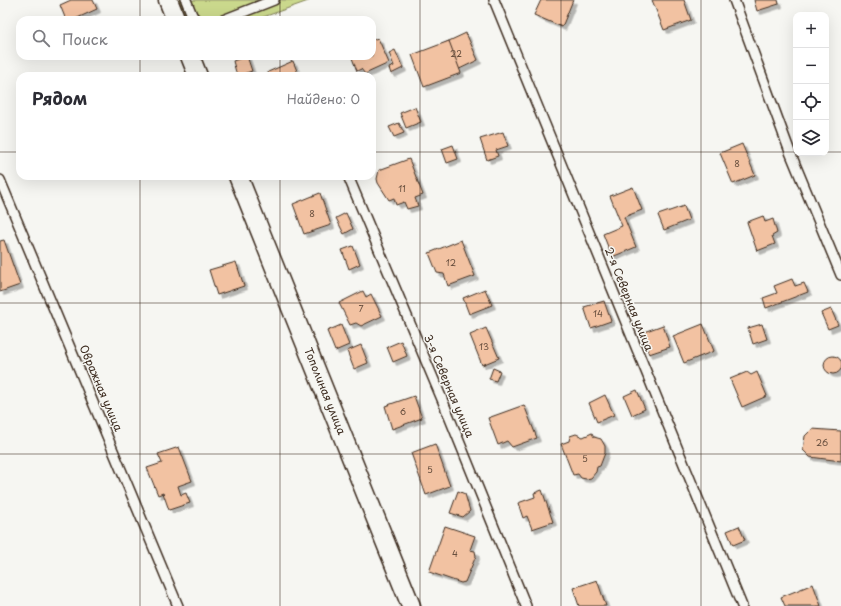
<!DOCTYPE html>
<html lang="ru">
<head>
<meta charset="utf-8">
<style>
  :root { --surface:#fff; --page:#f7f7f7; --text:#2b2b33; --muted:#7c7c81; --line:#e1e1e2 }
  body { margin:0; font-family:"Playpen Sans",sans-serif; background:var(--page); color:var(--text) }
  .controls { position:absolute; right:12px; top:12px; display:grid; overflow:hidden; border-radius:8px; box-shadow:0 4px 16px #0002 }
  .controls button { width:36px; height:36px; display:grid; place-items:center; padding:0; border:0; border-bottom:1px solid var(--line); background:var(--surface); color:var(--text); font:20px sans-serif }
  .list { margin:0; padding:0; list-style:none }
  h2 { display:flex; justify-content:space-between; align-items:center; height:52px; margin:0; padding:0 16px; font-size:17px }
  h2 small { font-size:13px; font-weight:400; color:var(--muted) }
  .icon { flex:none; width:22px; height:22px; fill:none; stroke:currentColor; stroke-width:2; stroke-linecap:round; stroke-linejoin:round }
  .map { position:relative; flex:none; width:841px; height:606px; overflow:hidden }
  .search { position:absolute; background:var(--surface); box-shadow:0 4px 16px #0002; left:16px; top:16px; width:360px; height:44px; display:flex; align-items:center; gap:10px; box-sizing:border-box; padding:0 14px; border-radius:12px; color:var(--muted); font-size:15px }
  .panel { position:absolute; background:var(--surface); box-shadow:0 4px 16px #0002; left:16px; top:72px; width:360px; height:108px; border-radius:12px }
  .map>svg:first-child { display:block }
  .green { fill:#cad88c; stroke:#828155 }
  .building { fill:#f2c2a2; stroke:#3b2a1e; filter:url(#shadow) }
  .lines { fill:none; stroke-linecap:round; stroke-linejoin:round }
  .lane-casing { stroke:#3b2a1e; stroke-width:12 }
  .street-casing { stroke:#3b2a1e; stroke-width:21 }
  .lane { stroke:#f6f6f2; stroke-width:9 }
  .street { stroke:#f6f6f2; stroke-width:18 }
  .grid { fill:none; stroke:#3b2a1e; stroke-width:1; stroke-opacity:0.55 }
  .labels { text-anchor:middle; stroke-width:3; stroke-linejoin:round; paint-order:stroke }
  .number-label { font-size:9px; fill:#69503f }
  .street-label { font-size:11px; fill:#3b2a1e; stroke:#f6f6f2 }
</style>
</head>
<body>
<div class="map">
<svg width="841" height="606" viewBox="0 0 841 606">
  <defs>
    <filter id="shadow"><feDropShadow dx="3.5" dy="3.5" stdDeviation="0" flood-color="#0004"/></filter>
  </defs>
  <rect width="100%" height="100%" fill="#f6f6f2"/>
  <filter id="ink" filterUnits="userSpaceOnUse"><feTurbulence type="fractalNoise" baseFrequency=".025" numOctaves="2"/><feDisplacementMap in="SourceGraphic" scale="8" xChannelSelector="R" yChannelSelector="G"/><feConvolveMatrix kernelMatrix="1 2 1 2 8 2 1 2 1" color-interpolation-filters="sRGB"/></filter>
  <g filter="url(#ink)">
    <polygon class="green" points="174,0 311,0 255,20 183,20"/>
    <g class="building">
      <polygon points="71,0 93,0 97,9 73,20 66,20 60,5"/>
      <polygon points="541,0 573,0 562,27 534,15"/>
      <polygon points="652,0 684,0 691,20 664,30"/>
      <polygon points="754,0 778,0 779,4 757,11"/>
      <polygon points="466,33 478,60 447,75 434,48"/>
      <polygon points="378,38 389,63 365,74 361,69 357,71 352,58 355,56 372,56 372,40"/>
      <polygon points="449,41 461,73 424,87 412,55"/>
      <polygon points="395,50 403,68 391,74 389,68 394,66 389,53"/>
      <polygon points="247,56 252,71 237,76 233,61"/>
      <polygon points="293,61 299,76 269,76 268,72"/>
      <polygon points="415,107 421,122 406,128 400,113"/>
      <polygon points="399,123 404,133 394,137 389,127"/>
      <polygon points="503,132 508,146 496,150 498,156 487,160 480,139"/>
      <polygon points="742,144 755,175 733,184 720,153"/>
      <polygon points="453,145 458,159 447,163 442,149"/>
      <polygon points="409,159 423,195 415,198 418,206 407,209 404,202 396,205 394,198 389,200 378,183 377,179 379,170"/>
      <polygon points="633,187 642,210 624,217 636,247 612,257 603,234 622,226 610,196"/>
      <polygon points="320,193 331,225 304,234 293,204"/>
      <polygon points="684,206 689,220 664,230 658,215"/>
      <polygon points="346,213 353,229 344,234 336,218"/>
      <polygon points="763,216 765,222 773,219 777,233 772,236 775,244 757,251 747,222"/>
      <polygon points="4,240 20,285 0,292 0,241"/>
      <polygon points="461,240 475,276 448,286 444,274 437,273 429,253"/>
      <polygon points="353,246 360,264 349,269 342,250"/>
      <polygon points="236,262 244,286 217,295 209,270"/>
      <polygon points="792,279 795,286 804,283 808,292 766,308 763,298 777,293 774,286"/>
      <polygon points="485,289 492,305 469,314 463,298"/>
      <polygon points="363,291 366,297 371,294 382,316 361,326 356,323 350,325 339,303"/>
      <polygon points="604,301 611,321 591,328 584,307"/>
      <polygon points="831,309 838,325 828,329 821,313"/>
      <polygon points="703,324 714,351 684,363 673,336"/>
      <polygon points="762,324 767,339 753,344 748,328"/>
      <polygon points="341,325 349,345 335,351 327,331"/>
      <polygon points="663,325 670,347 649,354 641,333"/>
      <polygon points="486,328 499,358 482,365 470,335"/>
      <polygon points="401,341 407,356 393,362 387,347"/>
      <polygon points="361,345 368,363 354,369 347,351"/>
      <circle cx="833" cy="365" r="9"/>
      <polygon points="493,368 500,371 496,381 489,379"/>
      <polygon points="747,372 751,375 757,372 767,396 742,407 730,379"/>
      <polygon points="637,390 645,409 632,415 624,396"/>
      <polygon points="605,395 614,415 597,422 589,403"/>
      <polygon points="414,396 422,418 392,429 385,406"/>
      <polygon points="524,405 537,438 512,447 507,441 498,445 488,418"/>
      <polygon points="812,429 841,431 841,461 810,457 803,450 805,436"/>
      <polygon points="592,433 594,437 601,439 605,446 605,453 600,466 597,467 596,472 591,478 586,479 581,478 578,474 573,475 561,444 569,441 570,436 576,434 583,437"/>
      <polygon points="435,444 450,486 426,495 411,453"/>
      <polygon points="179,447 192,481 178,486 181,495 186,493 190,503 169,510 163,493 158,495 147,468 162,463 158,454"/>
      <polygon points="542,490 553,522 532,529 527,516 523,518 518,503 535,497 534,493"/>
      <polygon points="458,491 465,494 470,511 463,517 450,513"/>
      <polygon points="445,526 475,536 470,550 475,551 476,556 465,582 461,583 429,572"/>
      <polygon points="739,526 745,540 733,545 727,531"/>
      <polygon points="597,580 606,606 579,606 573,588"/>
      <polygon points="813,584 821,606 785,606 781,597"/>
    </g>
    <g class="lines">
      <defs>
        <g id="lane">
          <polyline points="186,0 192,15 196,20"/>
          <polyline points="494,0 742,606"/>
          <polyline points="734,0 790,152 841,275"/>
          <polyline points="223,20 274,0"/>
          <polyline points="348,176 444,404 526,606"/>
          <polyline points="0,180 178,606"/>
        </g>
        <g id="street">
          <polyline points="168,0 176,20"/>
          <polyline points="190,56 198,76"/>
          <polyline points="238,176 411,606"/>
        </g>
      </defs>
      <use href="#lane" class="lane-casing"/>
      <use href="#street" class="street-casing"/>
      <use href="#lane" class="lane"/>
      <use href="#street" class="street"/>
    </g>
  </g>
  <path class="grid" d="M 140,0 L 140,20M 280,0 L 280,20M 420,0 L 420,606M 561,0 L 561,606M 701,0 L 701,606M 140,56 L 140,76M 280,56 L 280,76M 0,152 L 20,152M 372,152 L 796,152M 826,152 L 841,152M 140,176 L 140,606M 280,176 L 280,606M 0,303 L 841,303M 0,454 L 841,454"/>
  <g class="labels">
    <g class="number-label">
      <text x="456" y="57">22</text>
      <text x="737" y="167">8</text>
      <text x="402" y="192">11</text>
      <text x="312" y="217">8</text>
      <text x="451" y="266">12</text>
      <text x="361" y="312">7</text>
      <text x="598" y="317">14</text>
      <text x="484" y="350">13</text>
      <text x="403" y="415">6</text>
      <text x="822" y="446">26</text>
      <text x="585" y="462">5</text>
      <text x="430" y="473">5</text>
      <text x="455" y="557">4</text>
    </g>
    <g class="street-label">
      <text transform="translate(629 299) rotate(68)" y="4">2-я Северная улица</text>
      <text transform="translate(449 386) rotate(67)" y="4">3-я Северная улица</text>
      <text transform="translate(101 388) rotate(67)" y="4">Овражная улица</text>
      <text transform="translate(325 391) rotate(68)" y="4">Тополиная улица</text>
    </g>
  </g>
</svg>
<div class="controls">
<button>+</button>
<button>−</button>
<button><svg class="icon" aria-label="locate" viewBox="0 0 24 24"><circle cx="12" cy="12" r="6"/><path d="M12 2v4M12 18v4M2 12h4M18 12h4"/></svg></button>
<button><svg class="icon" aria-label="layers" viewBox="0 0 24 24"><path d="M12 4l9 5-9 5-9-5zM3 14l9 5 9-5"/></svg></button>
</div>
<div class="search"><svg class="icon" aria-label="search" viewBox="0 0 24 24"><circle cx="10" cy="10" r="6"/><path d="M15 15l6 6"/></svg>Поиск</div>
<section class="panel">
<h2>Рядом<small>Найдено: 0</small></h2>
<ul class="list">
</ul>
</section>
</div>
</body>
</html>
